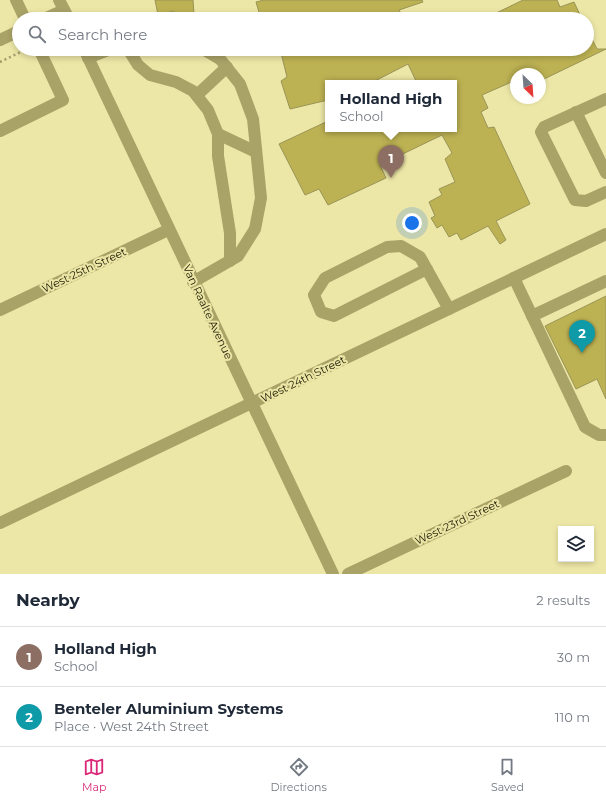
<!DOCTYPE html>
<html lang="en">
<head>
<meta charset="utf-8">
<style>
  :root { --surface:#fff; --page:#f2f2f3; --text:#1f2937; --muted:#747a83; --line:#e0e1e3; --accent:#db2777 }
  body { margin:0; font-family:Montserrat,sans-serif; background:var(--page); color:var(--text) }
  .controls { position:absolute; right:12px; bottom:12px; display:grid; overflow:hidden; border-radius:0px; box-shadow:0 2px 6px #0003 }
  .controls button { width:36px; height:36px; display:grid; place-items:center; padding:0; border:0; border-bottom:1px solid var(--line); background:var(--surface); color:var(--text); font:20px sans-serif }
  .compass { position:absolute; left:510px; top:68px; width:36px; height:36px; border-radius:50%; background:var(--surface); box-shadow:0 2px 6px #0003; rotate:155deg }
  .you { position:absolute; left:412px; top:223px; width:14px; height:14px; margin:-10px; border:3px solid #fff; border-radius:50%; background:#1a73e8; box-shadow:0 0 0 6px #1a73e833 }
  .badge { display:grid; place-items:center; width:26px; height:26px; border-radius:50%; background:var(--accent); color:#fff; font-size:13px; font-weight:700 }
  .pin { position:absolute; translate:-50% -33px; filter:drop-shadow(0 1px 2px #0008) }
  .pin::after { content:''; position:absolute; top:21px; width:14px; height:12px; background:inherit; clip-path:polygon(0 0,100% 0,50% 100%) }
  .popup { position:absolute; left:325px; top:80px; width:132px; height:52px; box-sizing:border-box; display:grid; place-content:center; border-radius:0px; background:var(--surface); filter:drop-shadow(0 1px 3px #0005); font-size:13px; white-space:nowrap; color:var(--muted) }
  .popup b { font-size:15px; color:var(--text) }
  .popup::after { content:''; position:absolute; left:50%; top:100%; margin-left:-8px; border:8px solid transparent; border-top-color:var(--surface) }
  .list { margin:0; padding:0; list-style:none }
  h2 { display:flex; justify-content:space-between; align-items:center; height:52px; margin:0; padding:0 16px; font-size:17px }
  h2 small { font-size:13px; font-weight:400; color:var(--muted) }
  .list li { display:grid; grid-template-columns:26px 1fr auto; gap:12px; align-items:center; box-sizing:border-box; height:60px; padding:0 16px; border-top:1px solid var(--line) }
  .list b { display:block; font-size:15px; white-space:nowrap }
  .list p { margin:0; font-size:13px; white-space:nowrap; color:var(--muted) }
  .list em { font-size:13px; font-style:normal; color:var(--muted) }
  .icon { flex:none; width:22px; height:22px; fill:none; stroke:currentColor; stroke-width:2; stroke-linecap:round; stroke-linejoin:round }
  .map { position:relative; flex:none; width:606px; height:574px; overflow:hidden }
  .search { position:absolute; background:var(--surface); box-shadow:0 2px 6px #0003; left:12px; right:12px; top:12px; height:44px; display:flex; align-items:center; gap:10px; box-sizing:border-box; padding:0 14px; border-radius:22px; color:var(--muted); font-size:15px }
  .sheet { height:172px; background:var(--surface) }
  nav { display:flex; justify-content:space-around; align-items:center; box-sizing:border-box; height:56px; border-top:1px solid var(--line); background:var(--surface); font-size:11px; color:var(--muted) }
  nav a { display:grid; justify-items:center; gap:2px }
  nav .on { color:var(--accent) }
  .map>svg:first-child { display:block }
  .building { fill:#bdb253; stroke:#9a9457 }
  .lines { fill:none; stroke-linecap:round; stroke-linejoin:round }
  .path { stroke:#a19c6b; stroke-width:2.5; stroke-dasharray:2 3; stroke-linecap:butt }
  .minor { stroke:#aaa368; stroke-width:12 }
  .labels { text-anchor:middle; stroke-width:4; stroke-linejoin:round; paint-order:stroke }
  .street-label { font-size:11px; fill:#1e1b03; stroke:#ede7a7 }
</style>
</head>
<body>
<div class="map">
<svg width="606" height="574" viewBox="0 0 606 574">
  <rect width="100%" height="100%" fill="#ede7a7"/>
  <g class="building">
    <polygon points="155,0 193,0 194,14 177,18 174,11 158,15"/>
    <polygon points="264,0 422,0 423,2 399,10 404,19 261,19 256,2"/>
    <polygon points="523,0 557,0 560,7 574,2 582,19 484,19"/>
    <polygon points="587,29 597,49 606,49 540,81 540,74 516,74 516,80 482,95 488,108 481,112 488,128 494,127 530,204 496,221 506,240 500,244 488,226 461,240 457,233 449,237 442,225 437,228 431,218 435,216 429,202 442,195 439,189 455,182 445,159 452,153 442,135 380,165 386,178 328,205 319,189 305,195 279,144 328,121 328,129 454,129 454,83 417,83 408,64 371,83 328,83 328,100 290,109 281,81 287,77 280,49 587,49"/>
    <polygon points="606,296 606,399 597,379 576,389 545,326"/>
  </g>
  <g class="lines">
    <g class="path">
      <polyline points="239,19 259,15"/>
      <polyline points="0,62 27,49"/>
    </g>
    <g class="minor">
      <polyline points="16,0 25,19"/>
      <polyline points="59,0 69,19"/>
      <polyline points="44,19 64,10"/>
      <polyline points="0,40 19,31"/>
      <polyline points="84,49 333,574"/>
      <polyline points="128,49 138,65 150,75 176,82 193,91 208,110 218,134 218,156 230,233 230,261"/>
      <polyline points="88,58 111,49"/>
      <polyline points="197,95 227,67"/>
      <polyline points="606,99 544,127 541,132 575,200 586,201 606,192"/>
      <polyline points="576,112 606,173"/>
      <polyline points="0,131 63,100 39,49"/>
      <polyline points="218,134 256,152"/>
      <polyline points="427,269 334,316 321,312 314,295 325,278 387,247 401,246 420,257 449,309"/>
      <polyline points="514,278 585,427 599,435 606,435"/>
      <polyline points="193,282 238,256 255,229 261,198 253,119 240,84 220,59 203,49"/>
      <polyline points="0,310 168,230"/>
      <polyline points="532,316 606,281"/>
      <polyline points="0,523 606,234"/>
      <polyline points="348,574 566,471"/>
    </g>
  </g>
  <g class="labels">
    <g class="street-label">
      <text transform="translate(84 270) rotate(-25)" y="4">West 25th Street</text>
      <text transform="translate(208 312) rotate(65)" y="4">Van Raalte Avenue</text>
      <text transform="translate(303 379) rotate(-26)" y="4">West 24th Street</text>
      <text transform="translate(457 522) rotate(-25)" y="4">West 23rd Street</text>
    </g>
  </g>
</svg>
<div class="controls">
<button><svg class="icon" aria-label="layers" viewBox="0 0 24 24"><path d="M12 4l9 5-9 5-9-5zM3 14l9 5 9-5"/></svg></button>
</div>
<svg class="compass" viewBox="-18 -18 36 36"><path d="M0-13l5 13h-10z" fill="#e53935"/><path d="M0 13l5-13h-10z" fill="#747a83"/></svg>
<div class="you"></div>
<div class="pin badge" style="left:391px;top:178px;background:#8d6e63">1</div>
<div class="popup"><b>Holland High</b>School</div>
<div class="pin badge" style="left:582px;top:353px;background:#0f9aa8">2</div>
<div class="search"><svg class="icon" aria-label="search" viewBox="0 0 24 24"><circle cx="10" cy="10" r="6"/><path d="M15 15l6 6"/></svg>Search here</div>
</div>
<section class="sheet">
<h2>Nearby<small>2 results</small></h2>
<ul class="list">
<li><span class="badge" style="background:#8d6e63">1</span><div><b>Holland High</b><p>School</p></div><em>30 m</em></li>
<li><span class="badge" style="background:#0f9aa8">2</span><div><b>Benteler Aluminium Systems</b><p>Place · West 24th Street</p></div><em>110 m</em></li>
</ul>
</section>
<nav>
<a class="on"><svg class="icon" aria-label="map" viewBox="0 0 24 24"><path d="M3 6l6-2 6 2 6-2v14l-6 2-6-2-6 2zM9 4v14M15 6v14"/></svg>Map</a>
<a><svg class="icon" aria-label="directions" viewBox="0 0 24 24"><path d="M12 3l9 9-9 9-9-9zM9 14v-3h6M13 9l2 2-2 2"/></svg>Directions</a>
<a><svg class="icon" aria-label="saved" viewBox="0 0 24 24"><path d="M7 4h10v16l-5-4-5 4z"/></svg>Saved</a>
</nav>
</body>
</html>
